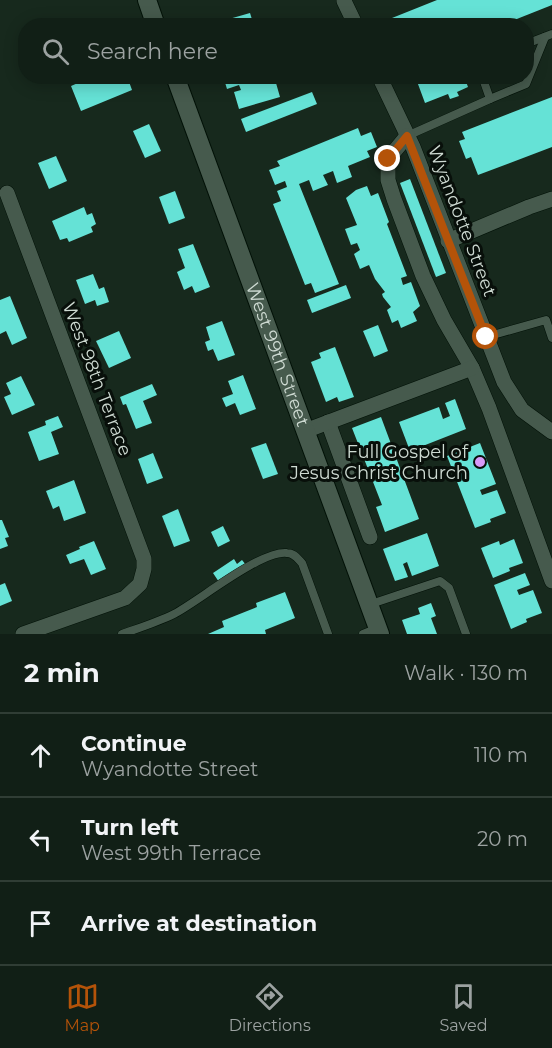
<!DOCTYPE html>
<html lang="en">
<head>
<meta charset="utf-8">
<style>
  :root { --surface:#111f16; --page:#1e2c23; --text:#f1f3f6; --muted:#9ca2a1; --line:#303d35; --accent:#b45309 }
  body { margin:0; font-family:Montserrat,sans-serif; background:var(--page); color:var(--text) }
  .stop { position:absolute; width:18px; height:18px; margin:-14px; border:4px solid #b45309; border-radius:50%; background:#fff }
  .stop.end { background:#b45309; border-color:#fff; box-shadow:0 2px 6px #0008 }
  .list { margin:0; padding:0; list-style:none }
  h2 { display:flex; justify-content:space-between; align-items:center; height:78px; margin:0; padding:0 24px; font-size:26px }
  h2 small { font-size:20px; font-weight:400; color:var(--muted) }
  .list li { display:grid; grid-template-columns:39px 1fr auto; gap:18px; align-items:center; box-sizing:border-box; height:84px; padding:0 24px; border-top:2px solid var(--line) }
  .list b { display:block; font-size:22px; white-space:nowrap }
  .list p { margin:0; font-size:20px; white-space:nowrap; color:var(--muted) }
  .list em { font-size:20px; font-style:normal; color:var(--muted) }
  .icon { flex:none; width:33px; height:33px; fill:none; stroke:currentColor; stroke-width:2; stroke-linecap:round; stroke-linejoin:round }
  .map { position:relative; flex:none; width:552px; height:634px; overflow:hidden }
  .search { position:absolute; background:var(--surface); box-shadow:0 3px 15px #0003; left:18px; right:18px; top:18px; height:66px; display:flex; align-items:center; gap:15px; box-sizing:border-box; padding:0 21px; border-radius:24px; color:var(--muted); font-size:22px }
  .sheet { height:330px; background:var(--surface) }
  nav { display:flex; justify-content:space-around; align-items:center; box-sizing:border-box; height:84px; border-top:2px solid var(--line); background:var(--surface); font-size:16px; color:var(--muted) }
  nav a { display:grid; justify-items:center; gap:3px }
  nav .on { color:var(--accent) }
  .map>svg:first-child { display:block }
  .building { fill:#65e2d6 }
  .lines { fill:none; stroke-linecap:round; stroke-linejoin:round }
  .service-casing { stroke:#021107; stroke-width:9 }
  .minor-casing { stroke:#021107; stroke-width:16 }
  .tertiary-casing { stroke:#021107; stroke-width:20 }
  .service { stroke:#465a4d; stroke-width:8 }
  .minor { stroke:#465a4d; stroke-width:15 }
  .tertiary { stroke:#465a4d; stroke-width:18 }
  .route { stroke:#b45309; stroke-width:8 }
  .poi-dot { fill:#d79bf9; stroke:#080f0a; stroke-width:2 }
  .labels { text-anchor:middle; stroke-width:6; stroke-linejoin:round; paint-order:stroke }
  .street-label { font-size:18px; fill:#cedad2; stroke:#080f0a }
  .poi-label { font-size:18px; fill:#cedad2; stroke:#080f0a; text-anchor:end }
</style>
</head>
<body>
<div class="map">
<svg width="552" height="634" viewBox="0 0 552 634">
  <rect width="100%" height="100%" fill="#17291d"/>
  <g class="building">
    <polygon points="437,0 552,0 552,5 499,26 395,26 392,18"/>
    <polygon points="250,13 254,26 223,26 222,21"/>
    <polygon points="94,76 101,76 102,81 112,76 127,76 132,90 81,111 71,86"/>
    <polygon points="223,76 274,76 280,97 239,109 234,92 241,90 239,85 227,89"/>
    <polygon points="415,76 464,76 468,87 457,92 459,96 450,99 448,94 425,103"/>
    <polygon points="312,92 317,104 246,132 241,119"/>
    <polygon points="552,97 552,147 478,175 471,157 466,159 459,141 465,139 462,132"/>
    <polygon points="149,124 161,151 145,158 133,131"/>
    <polygon points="358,128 361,136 371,132 377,147 367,151 370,157 348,166 352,177 337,183 333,171 323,175 328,185 313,191 309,180 299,184 339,284 315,293 311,283 305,285 273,204 281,201 277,191 287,187 285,181 275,185 269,170 280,166 277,161"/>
    <polygon points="56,156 67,181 49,189 38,163"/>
    <polygon points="410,179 446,273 436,277 400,183"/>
    <polygon points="367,186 371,196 378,193 389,222 387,224 407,276 401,278 403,285 411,282 420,306 413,312 417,321 401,328 398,320 392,323 387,310 391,307 383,297 382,294 385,292 375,279 369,265 360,269 354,254 360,250 357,243 351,245 345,229 357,225 346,198 356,190"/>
    <polygon points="175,191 185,218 169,224 159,197"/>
    <polygon points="84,207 87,215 92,213 96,224 91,227 93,232 69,242 67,238 60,240 52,221"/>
    <polygon points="193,244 210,287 195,293 192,286 184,290 177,272 185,268 178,249"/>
    <polygon points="93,274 99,289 104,287 109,302 97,306 95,300 85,304 76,280"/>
    <polygon points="346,285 351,298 312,313 307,300"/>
    <polygon points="10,296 27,338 12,345 6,331 0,334 0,300"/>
    <polygon points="222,321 235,355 218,361 213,349 208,351 205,342 210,340 206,327"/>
    <polygon points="378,325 388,351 374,357 363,331"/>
    <polygon points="119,331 131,358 109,368 96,341"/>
    <polygon points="335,347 354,397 339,402 337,397 326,402 311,362 321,358 319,353"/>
    <polygon points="243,375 256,409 240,415 235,403 226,407 222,398 233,394 228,381"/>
    <polygon points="21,376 35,405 12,415 4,397 11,394 6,383"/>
    <polygon points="152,384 157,395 143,401 152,423 136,429 126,404 123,405 120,397"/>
    <polygon points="455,399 466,429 410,451 399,422 439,407 443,419 450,416 445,403"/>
    <polygon points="58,416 63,427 51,432 59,454 39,461 28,432 46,425 45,421"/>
    <polygon points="381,417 419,519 385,532 376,507 382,505 352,428"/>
    <polygon points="266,443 278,474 263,479 251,448"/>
    <polygon points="480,443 496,484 480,490 482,495 497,490 506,513 490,519 491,522 475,528 447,456"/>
    <polygon points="153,453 163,478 147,484 138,459"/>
    <polygon points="74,480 86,513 64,521 59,506 53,509 46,491"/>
    <polygon points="178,509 190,541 174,547 162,516"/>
    <polygon points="0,520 2,520 9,537 5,538 8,546 0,549"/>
    <polygon points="223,526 230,541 218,547 211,532"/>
    <polygon points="427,533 439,566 412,576 407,562 403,564 408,577 395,581 383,549"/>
    <polygon points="514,539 523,563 509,568 510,571 493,578 481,548 499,541 500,545"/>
    <polygon points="94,541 106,569 91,575 84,559 70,564 66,555 80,549 79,547"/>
    <polygon points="234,559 237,564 242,560 246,565 219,582 213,573"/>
    <polygon points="525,573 530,585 517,590 519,595 533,590 542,613 526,619 527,622 511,629 494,585"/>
    <polygon points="5,583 12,601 0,606 0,585"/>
    <polygon points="285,592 295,618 265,630 266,634 208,634 224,627 222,621 257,607 256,603"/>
    <polygon points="431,603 436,616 431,618 437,634 407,634 402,620 420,614 418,608"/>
  </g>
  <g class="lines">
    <defs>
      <g id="service">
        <polyline points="526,44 552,34"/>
        <polyline points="490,99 526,84 545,37"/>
        <polyline points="407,136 490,99 482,76"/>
        <polyline points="486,337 546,320 552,338"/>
        <polyline points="371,604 440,581 449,588 466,634"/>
        <path d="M 122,634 C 139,628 158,622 174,614 C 199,601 261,550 287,553 C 294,553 297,558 302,563 L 328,634"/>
        <polyline points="363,634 378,628"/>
      </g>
      <g id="minor">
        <polyline points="344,1 356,26"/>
        <polyline points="379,76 413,147 504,382 522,410 552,432"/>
        <polyline points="407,136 388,159 388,180 394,199 423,276 444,320 472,368 489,408 552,581"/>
        <polyline points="7,193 144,559 144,569 140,584 125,598 23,634"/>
        <polyline points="448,241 529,207 552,199"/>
        <polyline points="328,422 370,537"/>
        <polyline points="305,431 472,368"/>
      </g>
      <g id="tertiary">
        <polyline points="147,0 156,26"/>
        <path id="s1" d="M 175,76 L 380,634"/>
      </g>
    </defs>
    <use href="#service" class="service-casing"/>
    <use href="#minor" class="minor-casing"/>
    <use href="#tertiary" class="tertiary-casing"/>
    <use href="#service" class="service"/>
    <use href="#minor" class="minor"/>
    <use href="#tertiary" class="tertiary"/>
  </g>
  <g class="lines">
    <polyline class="route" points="388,159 407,136 486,337"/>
  </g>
  <circle class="poi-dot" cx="480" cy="462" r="6"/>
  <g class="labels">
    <g class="street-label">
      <text transform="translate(462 221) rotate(69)" y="6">Wyandotte Street</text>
      <text dy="6" stroke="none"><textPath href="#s1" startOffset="297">West 99th Street</textPath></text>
      <text transform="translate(97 379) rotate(69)" y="6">West 98th Terrace</text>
    </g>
    <g class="poi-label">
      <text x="468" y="458">Full Gospel of<tspan x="468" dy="21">Jesus Christ Church</tspan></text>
    </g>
  </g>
</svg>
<div class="stop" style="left:486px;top:337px"></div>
<div class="stop end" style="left:388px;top:159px"></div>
<div class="search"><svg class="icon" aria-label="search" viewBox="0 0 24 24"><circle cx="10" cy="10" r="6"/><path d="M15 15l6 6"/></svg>Search here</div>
</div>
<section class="sheet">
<h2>2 min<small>Walk · 130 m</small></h2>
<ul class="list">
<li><svg class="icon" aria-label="ahead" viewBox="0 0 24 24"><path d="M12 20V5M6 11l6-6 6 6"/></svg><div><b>Continue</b><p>Wyandotte Street</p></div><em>110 m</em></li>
<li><svg class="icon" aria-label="left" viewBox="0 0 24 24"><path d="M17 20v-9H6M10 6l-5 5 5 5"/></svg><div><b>Turn left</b><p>West 99th Terrace</p></div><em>20 m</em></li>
<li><svg class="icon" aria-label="arrive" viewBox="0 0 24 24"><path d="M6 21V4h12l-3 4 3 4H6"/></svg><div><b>Arrive at destination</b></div></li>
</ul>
</section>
<nav>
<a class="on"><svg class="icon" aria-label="map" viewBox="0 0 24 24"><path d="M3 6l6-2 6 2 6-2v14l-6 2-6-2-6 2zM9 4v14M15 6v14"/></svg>Map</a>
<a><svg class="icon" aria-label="directions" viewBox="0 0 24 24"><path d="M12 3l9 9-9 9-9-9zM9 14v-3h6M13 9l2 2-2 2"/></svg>Directions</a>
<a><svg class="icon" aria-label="saved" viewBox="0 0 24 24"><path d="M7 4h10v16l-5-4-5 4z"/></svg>Saved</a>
</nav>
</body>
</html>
